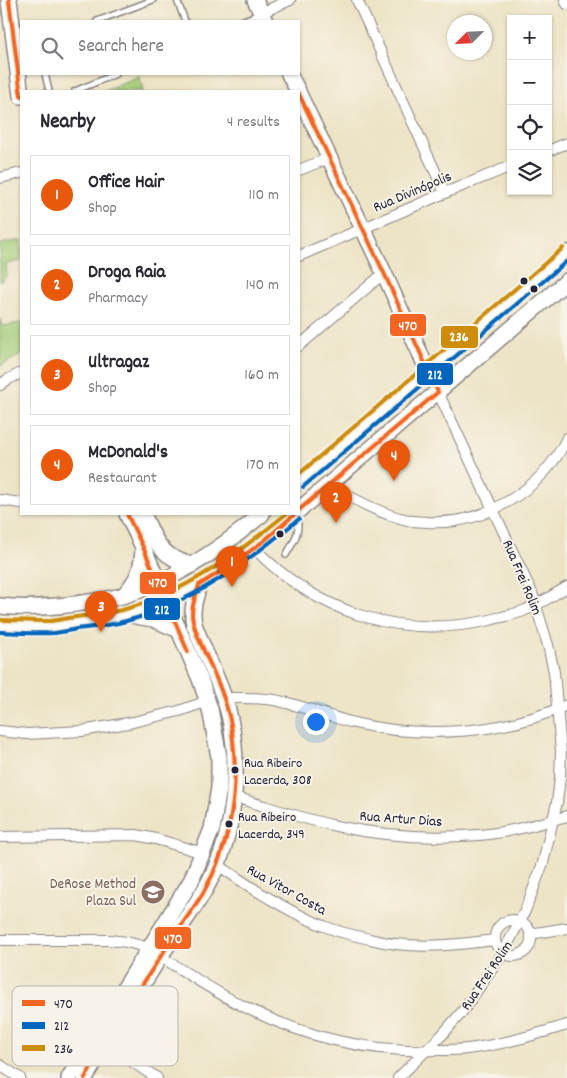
<!DOCTYPE html>
<html lang="en">
<head>
<meta charset="utf-8">
<style>
  :root { --surface:#fff; --page:#f2f2f3; --text:#2b2b33; --muted:#7c7c81; --line:#e1e1e2; --accent:#ea580c }
  body { margin:0; font-family:Dekko,sans-serif; background:var(--page); color:var(--text) }
  .controls { position:absolute; right:15px; top:15px; display:grid; overflow:hidden; border-radius:0px; box-shadow:0 1px 4px #0004 }
  .controls button { width:45px; height:45px; display:grid; place-items:center; padding:0; border:0; border-bottom:1px solid var(--line); background:var(--surface); color:var(--text); font:25px sans-serif }
  .compass { position:absolute; left:447px; top:15px; width:45px; height:45px; border-radius:50%; background:var(--surface); box-shadow:0 1px 4px #0004; rotate:246deg }
  .you { position:absolute; left:315px; top:721px; width:18px; height:18px; margin:-12px; border:4px solid #fff; border-radius:50%; background:#1a73e8; box-shadow:0 0 0 8px #1a73e833 }
  .badge { display:grid; place-items:center; width:32px; height:32px; border-radius:50%; background:var(--accent); color:#fff; font-size:16px; font-weight:700 }
  .pin { position:absolute; translate:-50% -41px; filter:drop-shadow(0 1px 2px #0008) }
  .pin::after { content:''; position:absolute; top:26px; width:18px; height:15px; background:inherit; clip-path:polygon(0 0,100% 0,50% 100%) }
  .list { margin:0; padding:0; list-style:none }
  h2 { display:flex; justify-content:space-between; align-items:center; height:65px; margin:0; padding:0 20px; font-size:21px }
  h2 small { font-size:16px; font-weight:400; color:var(--muted) }
  .list li { display:grid; grid-template-columns:32px 1fr auto; gap:15px; align-items:center; box-sizing:border-box; height:80px; margin:0 10px 10px; padding:0 10px; border:1px solid var(--line); border-radius:0px }
  .list b { display:block; font-size:19px; white-space:nowrap }
  .list p { margin:0; font-size:16px; white-space:nowrap; color:var(--muted) }
  .list em { font-size:16px; font-style:normal; color:var(--muted) }
  .icon { flex:none; width:28px; height:28px; fill:none; stroke:currentColor; stroke-width:2; stroke-linecap:round; stroke-linejoin:round }
  .map { position:relative; flex:none; width:567px; height:1078px; overflow:hidden }
  .search { position:absolute; background:var(--surface); box-shadow:0 1px 4px #0004; left:20px; top:20px; width:280px; height:55px; display:flex; align-items:center; gap:12px; box-sizing:border-box; padding:0 18px; border-radius:0px; color:var(--muted); font-size:19px }
  .panel { position:absolute; background:var(--surface); box-shadow:0 1px 4px #0004; left:20px; top:90px; width:280px; height:425px; border-radius:0px }
  .map>svg:first-child { display:block }
  .green { fill:#a6ce7a; stroke:#64785a }
  .lines { fill:none; stroke-linecap:round; stroke-linejoin:round }
  .lane-casing { stroke:#888380; stroke-width:8 }
  .street-casing { stroke:#888380; stroke-width:12 }
  .secondary-casing { stroke:#888380; stroke-width:18 }
  .lane { stroke:#fff; stroke-width:5 }
  .street { stroke:#fff; stroke-width:10 }
  .secondary { stroke:#fff; stroke-width:15 }
  .bus-1-casing { stroke:#f7f3e8; stroke-width:8 }
  .bus-2-casing { stroke:#f7f3e8; stroke-width:8 }
  .bus-3-casing { stroke:#f7f3e8; stroke-width:8 }
  .bus-1 { stroke:#f26522; stroke-width:4 }
  .bus-2 { stroke:#0065bd; stroke-width:4 }
  .bus-3 { stroke:#cc8c0c; stroke-width:4 }
  .bus-dot { fill:#22223b; stroke:#f7f3e8; stroke-width:2 }
  .labels { text-anchor:middle; stroke-width:4; stroke-linejoin:round; paint-order:stroke }
  .bus-label { font-size:14px; fill:#22223b; stroke:#f7f3e8; text-anchor:start }
  .street-label { font-size:15px; fill:#22223b; stroke:#f7f3e8 }
  .education-label { font-size:15px; fill:#785e54; stroke:#f7f3e8; text-anchor:end }
  .key { fill:#f7f3e8; stroke:#b7b4b4; stroke-width:1 }
  .key-label { font-size:14px; fill:#22223b }
  .line-badge { stroke:#f7f3e8; stroke-width:2 }
  .badge-label { font-size:14px; text-anchor:middle; font-weight:bold; fill:#fff }
</style>
</head>
<body>
<div class="map">
<svg width="567" height="1078" viewBox="0 0 567 1078">
  <rect width="100%" height="100%" fill="#f7f3e8"/>
  <filter id="ink" filterUnits="userSpaceOnUse"><feTurbulence type="fractalNoise" baseFrequency=".02" numOctaves="2"/><feDisplacementMap in="SourceGraphic" scale="10" xChannelSelector="R" yChannelSelector="G"/><feConvolveMatrix kernelMatrix="1 2 1 2 8 2 1 2 1" color-interpolation-filters="sRGB"/></filter>
  <filter id="wash" filterUnits="userSpaceOnUse"><feTurbulence type="fractalNoise" baseFrequency=".0096" numOctaves="4" result="noise"/><feDisplacementMap in="SourceGraphic" scale="20" xChannelSelector="R" yChannelSelector="G"/><feGaussianBlur stdDeviation="1.12" result="paint"/><feColorMatrix in="noise" values="0 0 0 0 0 0 0 0 0 0 0 0 0 0 0 0 0 1.4 0 .05"/><feComposite in="paint" operator="in"/></filter>
  <g filter="url(#wash)">
    <rect width="100%" height="100%" fill="#ede4c6"/>
    <g class="green">
      <polygon points="139,77 143,91 105,91"/>
      <polygon points="21,240 21,261 6,264 7,275 0,282 0,244"/>
      <polygon points="0,319 2,326 21,323 21,355 0,366"/>
    </g>
  </g>
  <g filter="url(#ink)">
    <g class="lines">
      <defs>
        <g id="lane">
          <polyline points="177,0 185,21"/>
          <polyline points="97,21 153,0"/>
          <polyline points="241,21 259,14"/>
          <polyline points="45,74 49,91"/>
          <polyline points="75,91 116,74"/>
          <path d="M 286,555 C 295,540 299,535 298,517"/>
        </g>
        <g id="street">
          <polyline points="357,0 445,193"/>
          <polyline points="565,0 567,4"/>
          <polyline points="261,13 290,0"/>
          <polyline points="548,151 567,143"/>
          <polyline points="299,170 329,158"/>
          <polyline points="0,178 21,173"/>
          <polyline points="299,256 445,193 511,166"/>
          <polyline points="299,346 384,273"/>
          <polyline points="0,385 7,380 21,373"/>
          <path d="M 327,485 C 353,498 379,514 408,520 C 414,522 421,521 427,522 C 484,526 543,489 567,438"/>
          <polyline points="0,500 21,503"/>
          <path d="M 254,548 C 317,613 401,640 490,620 C 501,617 513,615 523,611 C 539,605 553,595 567,587"/>
          <path d="M 224,698 C 241,698 257,697 274,700 C 301,705 327,716 354,723 C 422,739 503,734 567,705"/>
          <polyline points="0,731 27,734 82,731 133,722 179,711 208,701"/>
          <path d="M 234,797 C 269,807 305,820 341,827 C 385,836 432,839 478,835 C 508,833 538,824 567,816"/>
          <polyline points="0,837 136,835 156,839 203,853"/>
          <path d="M 217,864 C 252,889 289,913 329,928 C 342,933 356,936 370,939 C 378,941 387,943 396,944 C 429,948 463,944 495,940"/>
          <circle cx="513" cy="938" r="18"/>
          <polyline points="530,934 567,928"/>
          <polyline points="0,940 109,940 127,942 149,948"/>
          <path d="M 160,956 C 188,974 216,993 245,1007 C 306,1038 372,1053 440,1050 C 449,1050 458,1050 467,1049 C 501,1045 534,1035 567,1025"/>
          <polyline points="105,1044 157,1078"/>
          <polyline points="0,1065 20,1078"/>
          <polyline points="398,1078 442,1035 462,1012 503,953 525,911 543,863 557,802 560,778 561,751 554,672 548,645 532,593 438,392"/>
        </g>
        <g id="secondary">
          <polyline points="9,0 21,96"/>
          <polyline points="255,0 265,21"/>
          <polyline points="289,74 298,91"/>
          <polyline points="299,94 384,273 432,380"/>
          <polyline points="299,482 567,253"/>
          <polyline points="299,510 567,281"/>
          <path d="M 143,514 C 150,529 156,548 172,557 C 178,561 185,563 191,565"/>
          <path d="M 124,595 C 138,579 142,570 143,549"/>
          <path d="M 0,606 C 25,609 51,607 76,604 C 92,601 109,600 125,595 C 176,580 222,548 262,514"/>
          <polyline points="130,615 153,619 179,630"/>
          <path d="M 0,626 C 15,626 31,628 46,627 C 56,627 66,625 76,623 C 94,621 112,619 129,614 C 194,596 244,557 295,514"/>
          <polyline points="69,1078 191,881 212,829 219,788 219,757 210,709 200,679 143,547 127,514"/>
          <path d="M 85,1078 C 109,1038 134,998 159,958 C 175,933 195,909 209,882 C 234,836 241,771 230,719 C 223,686 205,656 194,624 C 191,610 195,599 199,585"/>
        </g>
      </defs>
      <use href="#lane" class="lane-casing"/>
      <use href="#street" class="street-casing"/>
      <use href="#secondary" class="secondary-casing"/>
      <use href="#lane" class="lane"/>
      <use href="#street" class="street"/>
      <use href="#secondary" class="secondary"/>
      <defs>
        <g id="bus-1">
          <polyline points="9,0 21,96"/>
          <polyline points="299,94 384,273 438,392 299,510"/>
          <polyline points="127,514 143,547 188,652"/>
          <path d="M 85,1078 C 109,1038 133,998 159,959 C 173,936 189,916 203,893 C 230,847 239,792 233,740 C 231,715 223,693 213,671 C 207,656 192,629 192,614 C 192,604 196,595 199,585 L 234,563 L 265,540 L 295,514"/>
        </g>
        <g id="bus-2">
          <polyline points="303,487 567,261"/>
          <path d="M 0,632 C 18,633 36,634 54,633 C 61,632 69,631 76,629 C 93,627 109,626 126,621 C 192,604 247,562 299,519"/>
        </g>
        <g id="bus-3">
          <polyline points="299,474 563,248"/>
          <path d="M 0,620 C 17,620 33,621 50,621 C 59,620 67,618 76,617 C 92,615 107,613 122,610 C 184,594 237,554 286,514"/>
        </g>
      </defs>
      <use href="#bus-1" class="bus-1-casing"/>
      <use href="#bus-2" class="bus-2-casing"/>
      <use href="#bus-3" class="bus-3-casing"/>
      <use href="#bus-1" class="bus-1"/>
      <use href="#bus-2" class="bus-2"/>
      <use href="#bus-3" class="bus-3"/>
    </g>
  </g>
  <defs>
    <symbol id="university-disc" viewBox="-11 -11 22 22"><circle r="9.5" fill="#8d6e63" stroke="#f7f3e8"/><path d="M0-5L7-2L0 1L-7-2ZM-4 1L0 2.5L4 1V4Q0 6-4 4Z" fill="#fff"/></symbol>
  </defs>
  <g fill-rule="evenodd">
    <use href="#university-disc" x="139" y="878" width="28" height="28"/>
  </g>
  <g class="bus-dot">
    <circle cx="524" cy="281" r="4.5"/>
    <circle cx="534" cy="289" r="4.5"/>
    <circle cx="280" cy="534" r="4.5"/>
    <circle cx="235" cy="770" r="4.5"/>
    <circle cx="229" cy="824" r="4.5"/>
  </g>
  <g class="labels">
    <g class="bus-label">
      <text x="244" y="767">Rua Ribeiro<tspan x="244" dy="17">Lacerda, 308</tspan></text>
      <text x="238" y="821">Rua Ribeiro<tspan x="238" dy="17">Lacerda, 349</tspan></text>
    </g>
    <g class="street-label">
      <text transform="translate(412 191) rotate(-23)" y="5">Rua Divinópolis</text>
      <text transform="translate(523 577) rotate(67)" y="5">Rua Frei Rolim</text>
      <text transform="translate(401 818) rotate(4)" y="5">Rua Artur Dias</text>
      <text transform="translate(287 889) rotate(29)" y="5">Rua Vitor Costa</text>
      <text transform="translate(486 975) rotate(-56)" y="5">Rua Frei Rolim</text>
    </g>
    <g class="education-label">
      <text x="136" y="888">DeRose Method<tspan x="136" dy="17">Plaza Sul</tspan></text>
    </g>
  </g>
  <rect x="12" y="986" width="166" height="80" rx="8" class="key"/>
  <rect x="22" y="1000" width="23" height="6" fill="#f26522"/>
  <rect x="22" y="1022" width="23" height="7" fill="#0065bd"/>
  <rect x="22" y="1045" width="23" height="6" fill="#cc8c0c"/>
  <g class="key-label">
    <text x="54" y="1008">470</text>
    <text x="54" y="1030">212</text>
    <text x="54" y="1053">236</text>
  </g>
  <g class="line-badge">
    <rect x="389" y="313" width="38" height="24" rx="5" fill="#f26522"/>
    <rect x="440" y="325" width="39" height="24" rx="5" fill="#cc8c0c"/>
    <rect x="416" y="362" width="38" height="24" rx="5" fill="#0065bd"/>
    <rect x="139" y="571" width="38" height="24" rx="5" fill="#f26522"/>
    <rect x="143" y="597" width="38" height="24" rx="5" fill="#0065bd"/>
    <rect x="154" y="926" width="38" height="24" rx="5" fill="#f26522"/>
  </g>
  <g class="badge-label">
    <text x="408" y="330">470</text>
    <text x="459" y="341">236</text>
    <text x="435" y="379">212</text>
    <text x="158" y="587">470</text>
    <text x="162" y="614">212</text>
    <text x="173" y="943">470</text>
  </g>
</svg>
<div class="controls">
<button>+</button>
<button>−</button>
<button><svg class="icon" aria-label="locate" viewBox="0 0 24 24"><circle cx="12" cy="12" r="6"/><path d="M12 2v4M12 18v4M2 12h4M18 12h4"/></svg></button>
<button><svg class="icon" aria-label="layers" viewBox="0 0 24 24"><path d="M12 4l9 5-9 5-9-5zM3 14l9 5 9-5"/></svg></button>
</div>
<svg class="compass" viewBox="-18 -18 36 36"><path d="M0-13l5 13h-10z" fill="#e53935"/><path d="M0 13l5-13h-10z" fill="#7c7c81"/></svg>
<div class="you"></div>
<div class="pin badge" style="left:232px;top:587px">1</div>
<div class="pin badge" style="left:336px;top:523px">2</div>
<div class="pin badge" style="left:101px;top:632px">3</div>
<div class="pin badge" style="left:394px;top:481px">4</div>
<div class="search"><svg class="icon" aria-label="search" viewBox="0 0 24 24"><circle cx="10" cy="10" r="6"/><path d="M15 15l6 6"/></svg>Search here</div>
<section class="panel">
<h2>Nearby<small>4 results</small></h2>
<ul class="list">
<li><span class="badge">1</span><div><b>Office Hair</b><p>Shop</p></div><em>110 m</em></li>
<li><span class="badge">2</span><div><b>Droga Raia</b><p>Pharmacy</p></div><em>140 m</em></li>
<li><span class="badge">3</span><div><b>Ultragaz</b><p>Shop</p></div><em>160 m</em></li>
<li><span class="badge">4</span><div><b>McDonald's</b><p>Restaurant</p></div><em>170 m</em></li>
</ul>
</section>
</div>
</body>
</html>
